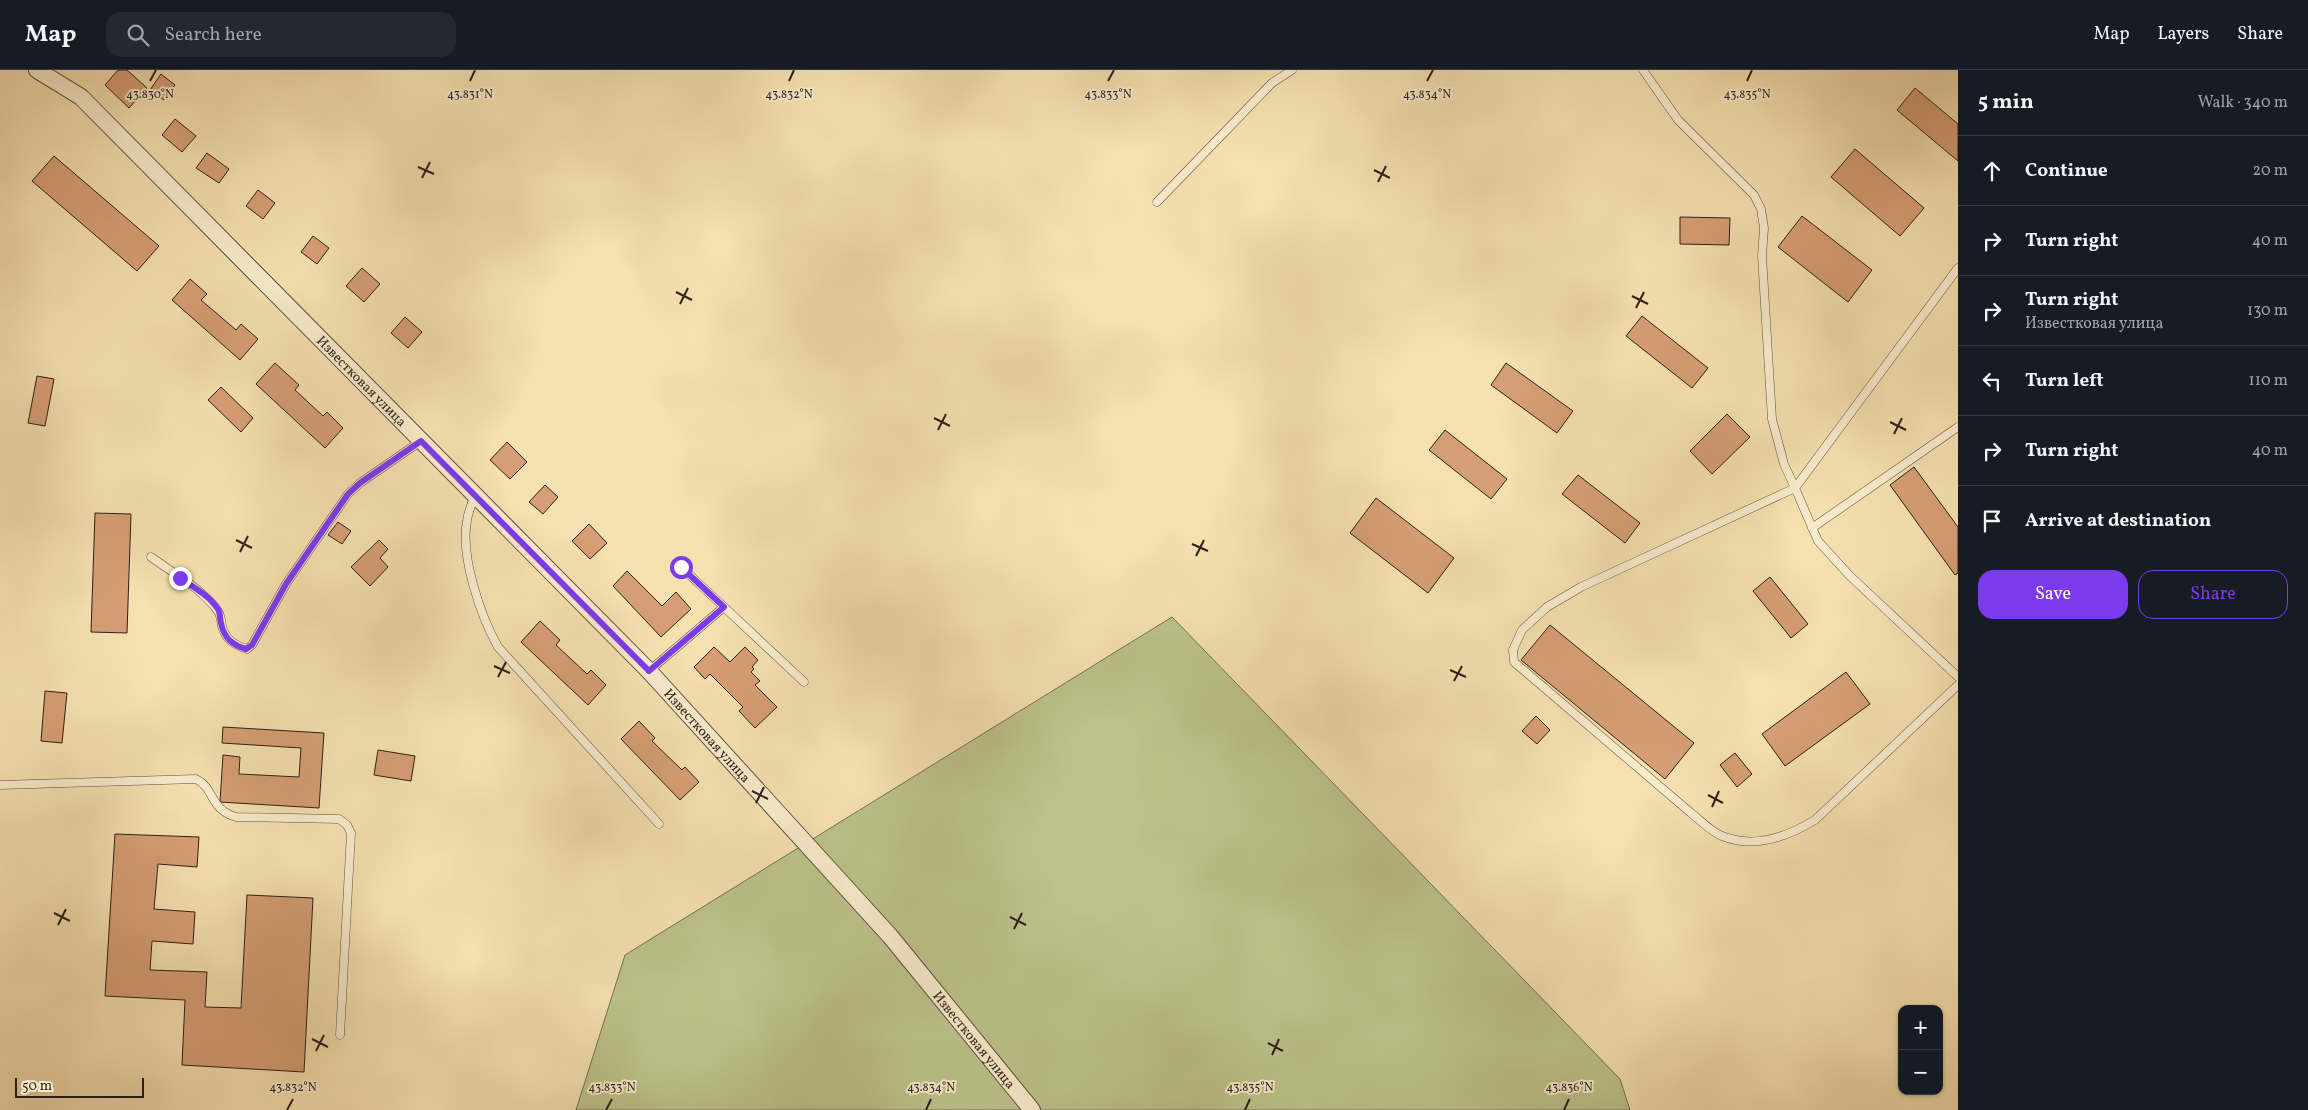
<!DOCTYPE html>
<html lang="en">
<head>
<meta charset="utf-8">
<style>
  :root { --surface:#171b24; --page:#242831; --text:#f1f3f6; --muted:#9ea1a6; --line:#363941; --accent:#7c3aed }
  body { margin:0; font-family:Vollkorn,serif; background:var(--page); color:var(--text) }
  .controls { position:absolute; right:15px; bottom:15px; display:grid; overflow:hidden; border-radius:10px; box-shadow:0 1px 4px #0004 }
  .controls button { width:45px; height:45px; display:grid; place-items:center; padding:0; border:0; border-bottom:1px solid var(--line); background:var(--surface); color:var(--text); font:25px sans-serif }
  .scale { position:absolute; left:15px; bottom:12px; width:129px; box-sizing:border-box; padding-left:5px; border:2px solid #2d1f18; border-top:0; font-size:14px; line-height:18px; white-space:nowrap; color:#2d1f18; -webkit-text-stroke:4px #f8ebcc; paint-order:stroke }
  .stop { position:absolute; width:15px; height:15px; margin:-11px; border:4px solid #7c3aed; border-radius:50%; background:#fff }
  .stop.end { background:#7c3aed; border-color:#fff; box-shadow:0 1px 5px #0008 }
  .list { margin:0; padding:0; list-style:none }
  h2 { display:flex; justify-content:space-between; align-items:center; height:65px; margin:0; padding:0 20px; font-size:21px }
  h2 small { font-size:16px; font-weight:400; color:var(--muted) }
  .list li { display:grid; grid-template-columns:32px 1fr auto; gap:15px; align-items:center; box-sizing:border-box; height:70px; padding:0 20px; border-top:1px solid var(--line) }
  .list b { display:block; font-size:19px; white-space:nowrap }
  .list p { margin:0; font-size:16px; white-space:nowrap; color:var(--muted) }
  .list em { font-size:16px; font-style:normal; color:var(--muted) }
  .actions { display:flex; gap:10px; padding:15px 20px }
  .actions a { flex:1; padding:11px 0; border:1px solid var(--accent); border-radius:15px; text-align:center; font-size:18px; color:var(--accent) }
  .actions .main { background:var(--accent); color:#fff }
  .icon { flex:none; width:28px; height:28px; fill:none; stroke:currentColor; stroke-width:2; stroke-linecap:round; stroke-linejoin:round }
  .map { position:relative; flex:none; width:1958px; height:1040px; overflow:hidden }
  header { display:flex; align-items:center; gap:30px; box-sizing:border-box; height:70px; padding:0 25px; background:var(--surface); border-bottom:1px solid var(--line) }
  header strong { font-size:24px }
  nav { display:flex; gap:28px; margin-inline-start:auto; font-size:18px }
  .search { width:350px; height:45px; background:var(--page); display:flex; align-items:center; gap:12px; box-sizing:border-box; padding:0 18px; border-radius:15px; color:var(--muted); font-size:19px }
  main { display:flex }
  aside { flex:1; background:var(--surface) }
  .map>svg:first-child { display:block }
  .green { fill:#bcc28b; stroke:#747052 }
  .building { fill:#d69e74; stroke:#2d1f18 }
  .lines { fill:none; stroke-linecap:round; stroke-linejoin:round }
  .service-casing { stroke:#5f4f3e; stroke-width:9 }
  .minor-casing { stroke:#5f4f3e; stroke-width:18 }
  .service { stroke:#f8ebcc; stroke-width:8 }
  .minor { stroke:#f8ebcc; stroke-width:16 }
  .route { stroke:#7c3aed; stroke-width:6 }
  .ticks { fill:none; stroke:#2d1f18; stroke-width:2 }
  .labels { text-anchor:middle; stroke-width:4; stroke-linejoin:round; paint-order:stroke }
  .street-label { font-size:14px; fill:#2d1f18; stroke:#f8ebcc }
  .ticks-label { font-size:12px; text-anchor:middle; fill:#2d1f18; stroke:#f8ebcc; stroke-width:4; stroke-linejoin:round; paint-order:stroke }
</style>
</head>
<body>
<header>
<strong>Map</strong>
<div class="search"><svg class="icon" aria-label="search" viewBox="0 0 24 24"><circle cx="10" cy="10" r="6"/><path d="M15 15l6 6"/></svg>Search here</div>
<nav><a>Map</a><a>Layers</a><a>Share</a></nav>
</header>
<main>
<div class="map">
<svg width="1958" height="1040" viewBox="0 0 1958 1040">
  <rect width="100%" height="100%" fill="#f5e0b0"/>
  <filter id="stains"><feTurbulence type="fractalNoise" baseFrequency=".004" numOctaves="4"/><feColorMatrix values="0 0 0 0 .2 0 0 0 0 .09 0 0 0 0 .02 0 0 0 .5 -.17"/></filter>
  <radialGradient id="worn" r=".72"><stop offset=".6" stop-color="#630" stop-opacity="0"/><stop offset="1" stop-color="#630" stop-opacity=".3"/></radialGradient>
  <polygon class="green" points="1172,547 1620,1009 1630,1040 576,1040 625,885"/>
  <g class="building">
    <polygon points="118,0 127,0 147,18 129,38 105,15"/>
    <polygon points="161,4 175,15 164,30 150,20"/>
    <polygon points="1915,18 1958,54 1958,91 1897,40"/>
    <polygon points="175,49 196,66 182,82 162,65"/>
    <polygon points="1855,79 1924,138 1900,166 1831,107"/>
    <polygon points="207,83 229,99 219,113 196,98"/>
    <polygon points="54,86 159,176 137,201 32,111"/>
    <polygon points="258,120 275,133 263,149 246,136"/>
    <polygon points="1802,146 1872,200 1848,232 1778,177"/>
    <polygon points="1680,147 1730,148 1729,175 1680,174"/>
    <polygon points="313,166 329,178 317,194 301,182"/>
    <polygon points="362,198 380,214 364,232 346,216"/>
    <polygon points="190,209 207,224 201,230 236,260 241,254 258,269 240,290 172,230"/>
    <polygon points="1642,246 1708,298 1692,318 1626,266"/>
    <polygon points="405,247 422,262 408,278 391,263"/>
    <polygon points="275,293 299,315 295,320 323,346 327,342 343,358 325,378 256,314"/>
    <polygon points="1506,293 1573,341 1557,363 1491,315"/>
    <polygon points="37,306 54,309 45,356 28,353"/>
    <polygon points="221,317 253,348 241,362 208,330"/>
    <polygon points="1727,344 1750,367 1712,404 1690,381"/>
    <polygon points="1445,360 1507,409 1491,429 1429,380"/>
    <polygon points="507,372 527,392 510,409 490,390"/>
    <polygon points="1914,397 1958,457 1958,503 1955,505 1890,415"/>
    <polygon points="1578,405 1640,453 1625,473 1562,424"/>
    <polygon points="545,415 558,427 543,444 529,432"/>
    <polygon points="1376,428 1454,488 1428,523 1350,463"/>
    <polygon points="95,443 131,444 127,563 91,562"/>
    <polygon points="338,452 351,461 342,474 328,465"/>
    <polygon points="589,454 607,473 590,489 572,471"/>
    <polygon points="379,470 388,479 380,488 388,497 370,516 351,497"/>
    <polygon points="627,501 662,536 676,522 691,539 661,567 613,516"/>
    <polygon points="1770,507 1808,554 1791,568 1753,521"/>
    <polygon points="540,551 560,570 556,575 587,604 591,600 606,615 588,635 521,572"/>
    <polygon points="1550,555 1694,673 1665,709 1521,590"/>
    <polygon points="714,577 730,592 745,577 758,590 752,597 754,599 751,602 760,611 755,615 777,637 755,658 739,641 743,637 710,604 705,609 694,597"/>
    <polygon points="1846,602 1870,634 1785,696 1762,664"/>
    <polygon points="45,621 67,623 62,673 41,671"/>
    <polygon points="1536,646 1550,660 1537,674 1522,661"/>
    <polygon points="639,651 655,668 652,671 682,700 685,697 699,712 680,730 621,669"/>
    <polygon points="223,657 324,663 319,738 220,732 223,685 240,687 239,704 299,707 301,678 222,673"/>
    <polygon points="378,680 415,686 411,711 374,705"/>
    <polygon points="1735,683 1752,704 1737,717 1720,695"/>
    <polygon points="115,764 199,767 197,797 158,794 154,839 195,842 193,874 152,871 150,900 207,902 205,937 241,938 247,825 313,828 304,1002 182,995 185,930 105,926"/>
  </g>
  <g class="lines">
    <defs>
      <g id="service">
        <path d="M 1643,0 L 1678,50 L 1754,125 L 1761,139 L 1764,158 L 1762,186 L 1772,349 L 1784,394 L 1795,418 L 1581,517 L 1547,537 L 1522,560 L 1513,580 L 1514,592 L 1691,743 C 1700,750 1711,762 1722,766 C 1754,779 1787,767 1815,750 L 1958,615"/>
        <polyline points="1157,132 1272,13 1292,0"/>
        <polyline points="1958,198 1795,418 1818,471 1850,506 1958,607"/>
        <path d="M 475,425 C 472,433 468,442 467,451 C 460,486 481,547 498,577 L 659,754"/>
        <polyline points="1812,458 1958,357"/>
        <path d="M 151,487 C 173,503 201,518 217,540 C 220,543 220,546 221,550 C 223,567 231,574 247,579 L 252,575 L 286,514 L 348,424 L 360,413 L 421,371"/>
        <polyline points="681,497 724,537"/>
        <polyline points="649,601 724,537 804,612"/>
        <path d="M 0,715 L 196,709 C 215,718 209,739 236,747 L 339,749 L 347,755 L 351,763 L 340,965"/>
      </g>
      <g id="minor">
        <path id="s1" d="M 37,0 L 81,27 L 649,601 L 890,866 L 1032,1040"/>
      </g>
    </defs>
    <use href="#service" class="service-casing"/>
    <use href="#minor" class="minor-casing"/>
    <use href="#service" class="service"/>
    <use href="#minor" class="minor"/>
  </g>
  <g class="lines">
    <path class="route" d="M 180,508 C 193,517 212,527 219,541 C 220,544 220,550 221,553 C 224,568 232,575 246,579 L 252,575 L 286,514 L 348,424 L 360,413 L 421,371 L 649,601 L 724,537 L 681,497"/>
  </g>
  <path class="ticks" d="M 150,11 L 156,0M 470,11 L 475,0M 789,11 L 794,0M 1108,11 L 1114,0M 1427,11 L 1433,0M 1747,11 L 1752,0M 418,97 L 434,104M 1374,100 L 1390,108M 422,108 L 430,92M 1378,112 L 1386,96M 676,222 L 692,230M 1632,226 L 1648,234M 680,234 L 688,218M 1636,238 L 1644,222M 934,348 L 950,356M 1890,352 L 1906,360M 938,360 L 946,344M 1894,364 L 1902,348M 236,470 L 252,478M 1192,474 L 1208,481M 240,482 L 248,466M 1196,486 L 1204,470M 494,596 L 510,603M 1450,600 L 1466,607M 498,607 L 506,592M 1454,611 L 1462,596M 752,721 L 768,729M 1708,725 L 1723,733M 756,733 L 764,717M 1712,737 L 1719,721M 54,843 L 70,851M 1010,847 L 1026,855M 58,855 L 66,839M 1014,859 L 1022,843M 312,969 L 328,977M 1268,973 L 1283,981M 316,981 L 324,965M 1272,985 L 1279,969M 287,1040 L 293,1029M 606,1040 L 612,1029M 926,1040 L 931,1029M 1245,1040 L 1250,1029M 1564,1040 L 1569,1029"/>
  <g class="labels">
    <g class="street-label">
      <text dy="5" stroke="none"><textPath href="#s1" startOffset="451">Известковая улица</textPath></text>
      <text dy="5" stroke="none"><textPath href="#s1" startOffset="946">Известковая улица</textPath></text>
      <text dy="5" stroke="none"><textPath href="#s1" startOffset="1351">Известковая улица</textPath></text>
    </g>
  </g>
  <g class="ticks-label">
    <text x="150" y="28">43.830°N</text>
    <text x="470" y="28">43.831°N</text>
    <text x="789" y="28">43.832°N</text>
    <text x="1108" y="28">43.833°N</text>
    <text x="1427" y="28">43.834°N</text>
    <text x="1747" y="28">43.835°N</text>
    <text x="293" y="1021">43.832°N</text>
    <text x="612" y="1021">43.833°N</text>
    <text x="931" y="1021">43.834°N</text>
    <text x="1250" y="1021">43.835°N</text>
    <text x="1569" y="1021">43.836°N</text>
  </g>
  <rect width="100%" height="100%" filter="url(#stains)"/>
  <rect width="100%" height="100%" fill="url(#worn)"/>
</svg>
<div class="controls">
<button>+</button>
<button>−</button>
</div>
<div class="scale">50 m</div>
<div class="stop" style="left:681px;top:497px"></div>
<div class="stop end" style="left:180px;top:508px"></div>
</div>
<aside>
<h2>5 min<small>Walk · 340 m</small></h2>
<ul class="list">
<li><svg class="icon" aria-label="ahead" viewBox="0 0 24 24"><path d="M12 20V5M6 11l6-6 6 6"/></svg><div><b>Continue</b></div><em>20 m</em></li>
<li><svg class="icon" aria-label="right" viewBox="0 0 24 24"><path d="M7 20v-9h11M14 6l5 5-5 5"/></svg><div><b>Turn right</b></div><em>40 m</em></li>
<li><svg class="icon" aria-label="right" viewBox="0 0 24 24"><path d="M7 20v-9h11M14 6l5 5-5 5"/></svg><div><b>Turn right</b><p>Известковая улица</p></div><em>130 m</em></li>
<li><svg class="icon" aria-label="left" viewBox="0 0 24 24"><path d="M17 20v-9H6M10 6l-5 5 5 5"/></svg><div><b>Turn left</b></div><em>110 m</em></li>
<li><svg class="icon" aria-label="right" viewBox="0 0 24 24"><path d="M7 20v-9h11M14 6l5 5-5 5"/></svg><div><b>Turn right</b></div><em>40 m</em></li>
<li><svg class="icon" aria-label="arrive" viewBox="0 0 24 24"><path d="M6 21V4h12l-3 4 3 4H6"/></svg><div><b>Arrive at destination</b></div></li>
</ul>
<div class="actions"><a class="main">Save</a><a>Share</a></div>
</aside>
</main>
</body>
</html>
